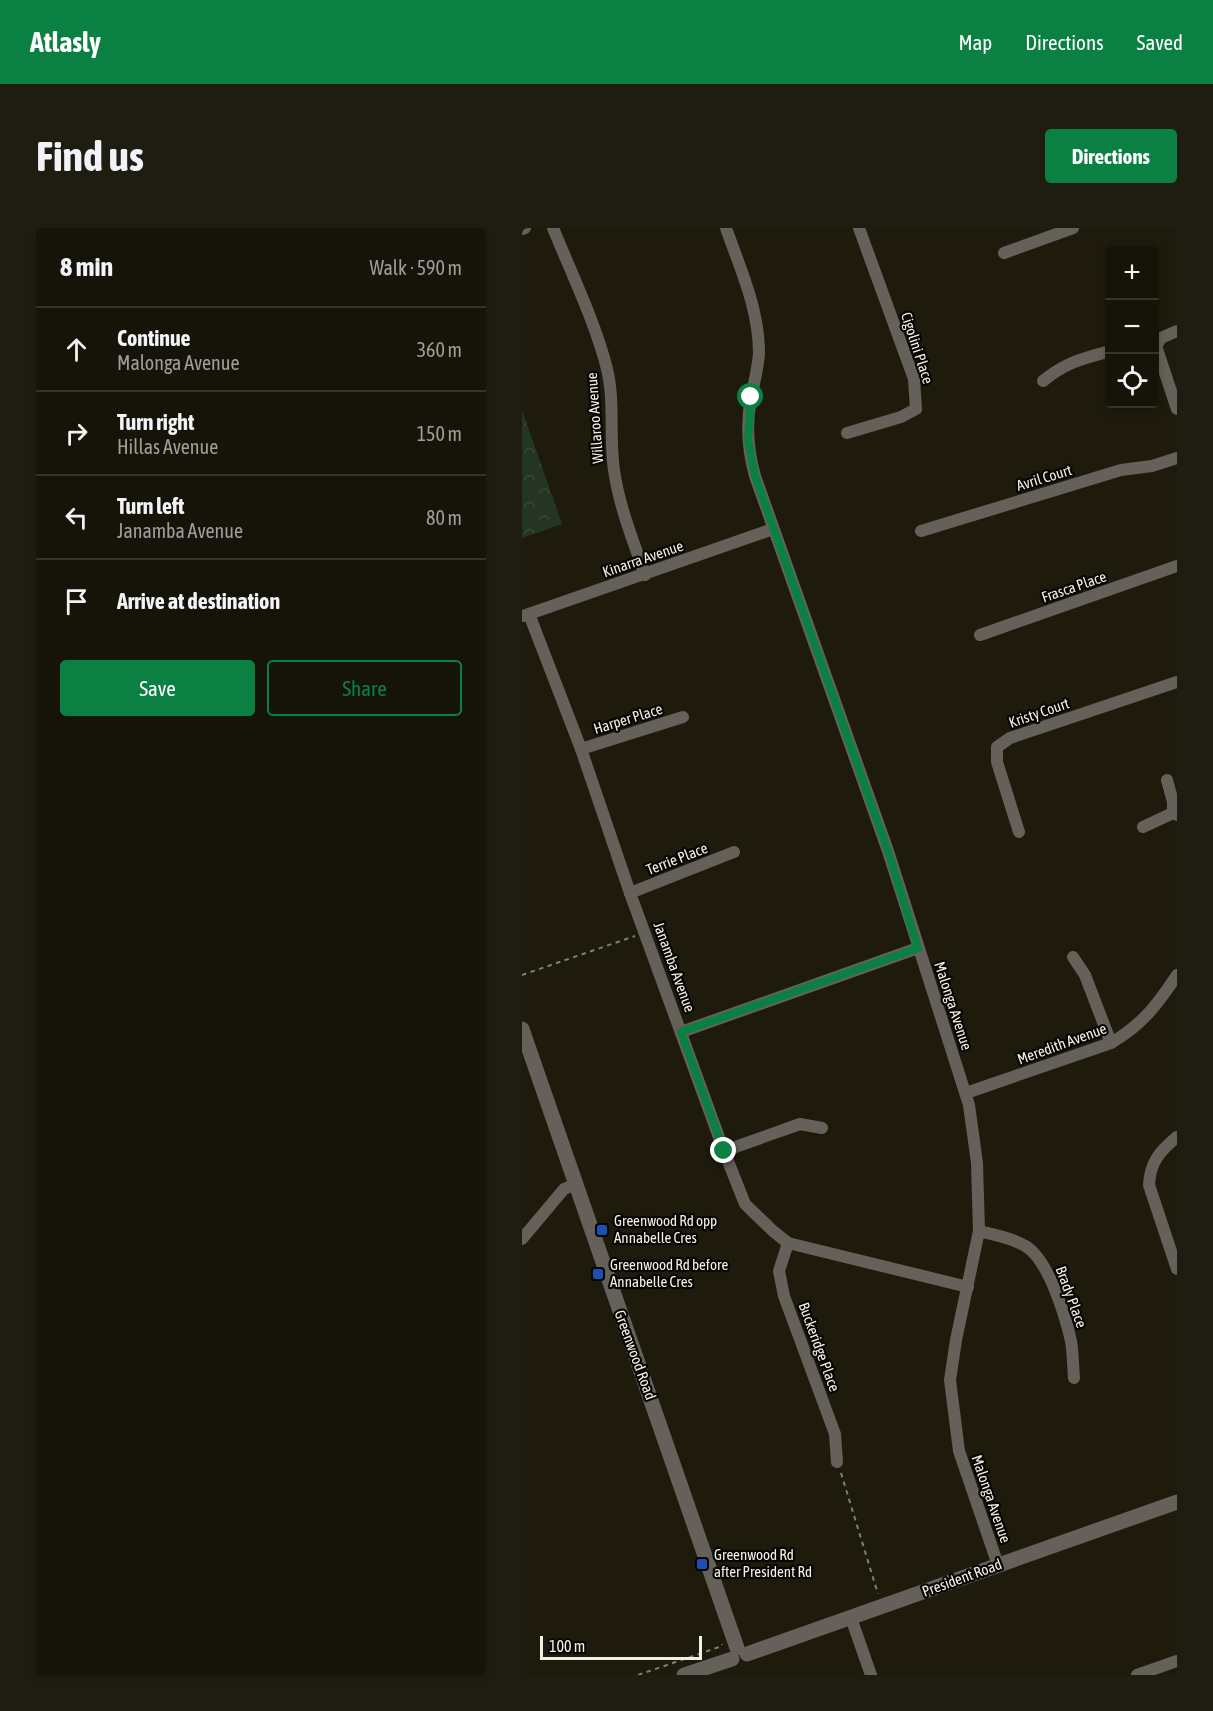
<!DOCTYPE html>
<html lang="en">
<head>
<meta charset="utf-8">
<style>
  :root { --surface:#161409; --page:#1f1d12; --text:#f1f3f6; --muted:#9e9e9c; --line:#35332a; --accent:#0b8043 }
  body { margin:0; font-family:"Asap Condensed",sans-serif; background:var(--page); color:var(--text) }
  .controls { position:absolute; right:18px; top:18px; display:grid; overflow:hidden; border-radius:6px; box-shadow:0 3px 9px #0003 }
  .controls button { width:54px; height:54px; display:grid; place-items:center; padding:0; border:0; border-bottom:2px solid var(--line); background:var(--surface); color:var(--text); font:30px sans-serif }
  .scale { position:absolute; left:18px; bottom:15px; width:162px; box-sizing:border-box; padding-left:6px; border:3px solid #f2f0e6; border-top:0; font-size:16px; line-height:21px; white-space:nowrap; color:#f2f0e6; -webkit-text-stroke:4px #070602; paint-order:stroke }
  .stop { position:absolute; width:18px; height:18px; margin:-14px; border:4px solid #0b8043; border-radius:50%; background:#fff }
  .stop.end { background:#0b8043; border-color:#fff; box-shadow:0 2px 6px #0008 }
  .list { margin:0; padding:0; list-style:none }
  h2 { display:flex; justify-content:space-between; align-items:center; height:78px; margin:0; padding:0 24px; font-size:26px }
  h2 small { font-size:20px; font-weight:400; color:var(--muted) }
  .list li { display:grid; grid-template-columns:39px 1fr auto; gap:18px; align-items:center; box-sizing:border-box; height:84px; padding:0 24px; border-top:2px solid var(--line) }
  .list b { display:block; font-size:22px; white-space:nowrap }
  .list p { margin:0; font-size:20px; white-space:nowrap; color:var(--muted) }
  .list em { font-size:20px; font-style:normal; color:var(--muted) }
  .actions { display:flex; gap:12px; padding:18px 24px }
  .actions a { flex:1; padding:14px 0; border:2px solid var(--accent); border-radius:6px; text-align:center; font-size:21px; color:var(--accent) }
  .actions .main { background:var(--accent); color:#fff }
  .icon { flex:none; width:33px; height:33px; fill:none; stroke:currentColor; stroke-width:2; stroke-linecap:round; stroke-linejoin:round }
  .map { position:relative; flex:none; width:655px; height:1447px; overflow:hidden; border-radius:6px }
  header { display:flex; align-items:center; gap:36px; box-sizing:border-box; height:84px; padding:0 30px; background:var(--accent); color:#fff }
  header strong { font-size:28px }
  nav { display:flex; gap:33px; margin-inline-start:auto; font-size:21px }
  .intro { display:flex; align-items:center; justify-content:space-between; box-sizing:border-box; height:144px; padding:0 36px }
  h1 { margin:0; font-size:42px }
  .button { padding:15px 27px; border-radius:6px; background:var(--accent); color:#fff; font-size:21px; font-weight:700 }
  main { display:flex; gap:36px; padding:0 36px }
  aside { flex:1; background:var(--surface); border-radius:6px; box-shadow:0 3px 9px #0003 }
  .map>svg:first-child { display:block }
  .park { fill:url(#park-crowns) }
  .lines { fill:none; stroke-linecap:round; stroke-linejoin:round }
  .path { stroke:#817f72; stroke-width:2; stroke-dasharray:4.5 4.5; stroke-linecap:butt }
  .minor { stroke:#656059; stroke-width:12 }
  .tertiary { stroke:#656059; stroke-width:15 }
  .route { stroke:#0b8043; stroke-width:8 }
  .transit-dot { fill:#1a4fb4; stroke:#070602; stroke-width:2 }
  .labels { text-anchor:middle; stroke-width:4.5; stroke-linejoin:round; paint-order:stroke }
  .street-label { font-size:15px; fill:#f2f0e6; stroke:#070602 }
  .poi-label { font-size:15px; fill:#f2f0e6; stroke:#070602; text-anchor:start }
</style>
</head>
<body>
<header>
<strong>Atlasly</strong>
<nav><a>Map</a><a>Directions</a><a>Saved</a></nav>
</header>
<div class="intro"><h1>Find us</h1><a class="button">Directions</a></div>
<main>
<aside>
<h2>8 min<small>Walk · 590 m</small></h2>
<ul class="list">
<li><svg class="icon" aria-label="ahead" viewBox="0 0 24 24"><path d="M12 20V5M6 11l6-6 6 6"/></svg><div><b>Continue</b><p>Malonga Avenue</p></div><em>360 m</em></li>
<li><svg class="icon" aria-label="right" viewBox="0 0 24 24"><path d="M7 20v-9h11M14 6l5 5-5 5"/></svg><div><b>Turn right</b><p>Hillas Avenue</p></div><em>150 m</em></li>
<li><svg class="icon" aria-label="left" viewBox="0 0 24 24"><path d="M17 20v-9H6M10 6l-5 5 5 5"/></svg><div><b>Turn left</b><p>Janamba Avenue</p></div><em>80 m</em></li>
<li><svg class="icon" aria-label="arrive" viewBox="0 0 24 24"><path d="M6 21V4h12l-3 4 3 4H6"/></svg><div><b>Arrive at destination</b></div></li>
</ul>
<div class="actions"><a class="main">Save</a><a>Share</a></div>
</aside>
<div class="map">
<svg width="655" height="1447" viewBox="0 0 655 1447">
  <defs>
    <pattern id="park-crowns" width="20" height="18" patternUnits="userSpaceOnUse" patternTransform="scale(1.5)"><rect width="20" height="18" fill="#253524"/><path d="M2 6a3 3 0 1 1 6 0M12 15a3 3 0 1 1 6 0" fill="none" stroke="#3a4939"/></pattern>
  </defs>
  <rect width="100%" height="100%" fill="#1e1b0c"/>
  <polygon class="park" points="0,182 40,296 0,310"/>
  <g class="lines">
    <g class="path">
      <polyline points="0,747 113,708"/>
      <polyline points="319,1245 356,1366"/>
      <polyline points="116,1447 200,1418 200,1416"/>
    </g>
    <g class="minor">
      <path d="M 31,0 C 49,44 74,96 85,141 C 93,174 87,208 92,242 C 97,278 111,312 123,347"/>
      <path d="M 204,0 C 218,40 237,81 237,125 C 236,140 232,155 229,170 C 224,196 226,223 233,248 L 366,623 L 447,877 L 455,935 L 457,1003 L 434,1112 L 428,1152 L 437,1223 L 476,1337"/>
      <polyline points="0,1 3,0"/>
      <polyline points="482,25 551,0"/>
      <polyline points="655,103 639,110 634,118 655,181"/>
      <path d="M 521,153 C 544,134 560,131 588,123"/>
      <polyline points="325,205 379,189 394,181 392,151 337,0"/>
      <polyline points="399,303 599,242 630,238 655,230"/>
      <polyline points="7,386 59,521 108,665 202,923 223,976 251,1003 266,1015 446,1059"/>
      <polyline points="1,388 251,301"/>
      <polyline points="458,407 655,338"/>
      <polyline points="59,521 161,489"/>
      <polyline points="645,552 651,574 651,585"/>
      <polyline points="621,599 651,585 655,587"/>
      <polyline points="497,604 475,534 475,519 488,510 655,454"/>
      <polyline points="108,665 212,624"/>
      <polyline points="551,729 563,747 589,815"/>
      <polyline points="159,804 396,720"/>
      <path d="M 444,865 L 589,815 C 621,796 635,777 655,747"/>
      <path d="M 655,909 C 638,923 628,934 627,957 L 655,1041"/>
      <polyline points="202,923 278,896 300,900"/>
      <path d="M 457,1003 C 473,1007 490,1010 505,1019 C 527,1034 543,1087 549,1113 C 551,1125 551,1138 552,1150"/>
      <polyline points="0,1011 42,961 54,956"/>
      <polyline points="266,1015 257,1043 262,1068 313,1206 315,1234"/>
      <polyline points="329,1390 349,1447"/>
      <polyline points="615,1447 655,1433"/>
    </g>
    <g class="tertiary">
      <polyline points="0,801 215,1420"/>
      <polyline points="225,1426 655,1274"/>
      <polyline points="162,1447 210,1431"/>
    </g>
  </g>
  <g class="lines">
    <polyline class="route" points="202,923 159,804 396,720 366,623 233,248 226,212 229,169"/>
  </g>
  <g class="transit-dot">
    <rect x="74" y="996" width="12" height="12" rx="3"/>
    <rect x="70" y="1040" width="12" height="12" rx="3"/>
    <rect x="174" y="1330" width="12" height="12" rx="3"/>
  </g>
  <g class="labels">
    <g class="street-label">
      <text transform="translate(395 120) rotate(72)" y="5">Cigolini Place</text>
      <text transform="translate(73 190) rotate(-94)" y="5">Willaroo Avenue</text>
      <text transform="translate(522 250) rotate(-17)" y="5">Avril Court</text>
      <text transform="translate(121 331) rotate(-19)" y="5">Kinarra Avenue</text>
      <text transform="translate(552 359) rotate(-19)" y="5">Frasca Place</text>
      <text transform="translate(517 485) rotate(-19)" y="5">Kristy Court</text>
      <text transform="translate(106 491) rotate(-17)" y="5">Harper Place</text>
      <text transform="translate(155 631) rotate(-21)" y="5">Terrie Place</text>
      <text transform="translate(152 739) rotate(70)" y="5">Janamba Avenue</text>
      <text transform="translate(431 778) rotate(72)" y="5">Malonga Avenue</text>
      <text transform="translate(540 816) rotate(-20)" y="5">Meredith Avenue</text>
      <text transform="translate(549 1069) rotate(70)" y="5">Brady Place</text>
      <text transform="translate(297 1119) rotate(70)" y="5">Buckeridge Place</text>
      <text transform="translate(113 1127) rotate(70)" y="5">Greenwood Road</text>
      <text transform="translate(469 1271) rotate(71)" y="5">Malonga Avenue</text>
      <text transform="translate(440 1350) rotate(-20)" y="5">President Road</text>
    </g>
    <g class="poi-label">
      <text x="92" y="998">Greenwood Rd opp<tspan x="92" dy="17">Annabelle Cres</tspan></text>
      <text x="88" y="1042">Greenwood Rd before<tspan x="88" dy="17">Annabelle Cres</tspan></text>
      <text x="192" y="1332">Greenwood Rd<tspan x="192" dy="17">after President Rd</tspan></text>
    </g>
  </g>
</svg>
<div class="controls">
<button>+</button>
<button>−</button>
<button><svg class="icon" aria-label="locate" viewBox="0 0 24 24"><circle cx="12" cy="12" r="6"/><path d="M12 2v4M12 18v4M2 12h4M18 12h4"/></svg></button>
</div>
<div class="scale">100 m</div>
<div class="stop" style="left:229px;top:169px"></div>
<div class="stop end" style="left:202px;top:923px"></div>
</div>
</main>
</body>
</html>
